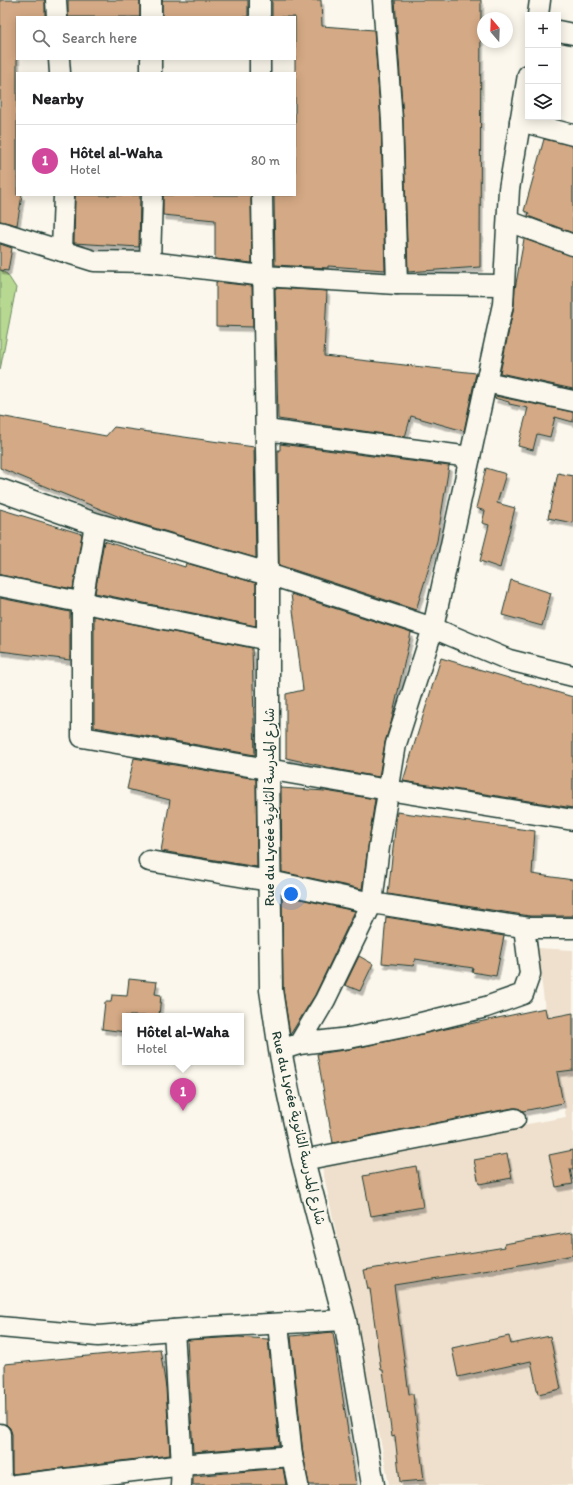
<!DOCTYPE html>
<html lang="en">
<head>
<meta charset="utf-8">
<style>
  :root { --surface:#fff; --page:#f6f6f6; --text:#202124; --muted:#757577; --line:#e0e0e0; --accent:#d1495b }
  body { margin:0; font-family:Itim,"Playpen Sans Arabic",sans-serif; background:var(--page); color:var(--text) }
  .controls { position:absolute; right:12px; top:12px; display:grid; overflow:hidden; border-radius:0px; box-shadow:0 2px 10px #0003 }
  .controls button { width:36px; height:36px; display:grid; place-items:center; padding:0; border:0; border-bottom:1px solid var(--line); background:var(--surface); color:var(--text); font:20px sans-serif }
  .compass { position:absolute; left:477px; top:12px; width:36px; height:36px; border-radius:50%; background:var(--surface); box-shadow:0 2px 10px #0003; rotate:341deg }
  .you { position:absolute; left:291px; top:894px; width:14px; height:14px; margin:-10px; border:3px solid #fff; border-radius:50%; background:#1a73e8; box-shadow:0 0 0 6px #1a73e833 }
  .badge { display:grid; place-items:center; width:26px; height:26px; border-radius:50%; background:var(--accent); color:#fff; font-size:13px; font-weight:700 }
  .pin { position:absolute; translate:-50% -33px; filter:drop-shadow(0 1px 2px #0008) }
  .pin::after { content:''; position:absolute; top:21px; width:14px; height:12px; background:inherit; clip-path:polygon(0 0,100% 0,50% 100%) }
  .popup { position:absolute; left:122px; top:1013px; width:122px; height:52px; box-sizing:border-box; display:grid; place-content:center; border-radius:0px; background:var(--surface); filter:drop-shadow(0 1px 3px #0005); font-size:13px; white-space:nowrap; color:var(--muted) }
  .popup b { font-size:15px; color:var(--text) }
  .popup::after { content:''; position:absolute; left:50%; top:100%; margin-left:-8px; border:8px solid transparent; border-top-color:var(--surface) }
  .list { margin:0; padding:0; list-style:none }
  h2 { display:flex; justify-content:space-between; align-items:center; height:52px; margin:0; padding:0 16px; font-size:17px }
  h2 small { font-size:13px; font-weight:400; color:var(--muted) }
  .list li { display:grid; grid-template-columns:26px 1fr auto; gap:12px; align-items:center; box-sizing:border-box; height:72px; padding:0 16px; border-top:1px solid var(--line) }
  .list b { display:block; font-size:15px; white-space:nowrap }
  .list p { margin:0; font-size:13px; white-space:nowrap; color:var(--muted) }
  .list em { font-size:13px; font-style:normal; color:var(--muted) }
  .icon { flex:none; width:22px; height:22px; fill:none; stroke:currentColor; stroke-width:2; stroke-linecap:round; stroke-linejoin:round }
  .map { position:relative; flex:none; width:573px; height:1485px; overflow:hidden }
  .search { position:absolute; background:var(--surface); box-shadow:0 2px 10px #0003; left:16px; top:16px; width:280px; height:44px; display:flex; align-items:center; gap:10px; box-sizing:border-box; padding:0 14px; border-radius:0px; color:var(--muted); font-size:15px }
  .panel { position:absolute; background:var(--surface); box-shadow:0 2px 10px #0003; left:16px; top:72px; width:280px; height:124px; border-radius:0px }
  .map>svg:first-child { display:block }
  .built { fill:#efe0cd }
  .green { fill:#b7d891; stroke:#6b8a62 }
  .building { fill:#d4a985; stroke:#1f3d34; filter:url(#shadow) }
  .lines { fill:none; stroke-linecap:round; stroke-linejoin:round }
  .minor-casing { stroke:#1f3d34; stroke-width:23 }
  .tertiary-casing { stroke:#1f3d34; stroke-width:25 }
  .minor { stroke:#fbf7ec; stroke-width:20 }
  .tertiary { stroke:#fbf7ec; stroke-width:22 }
  .labels { text-anchor:middle; stroke-width:3.5; stroke-linejoin:round; paint-order:stroke }
  .street-label { font-size:14px; fill:#1f3d34; stroke:#fbf7ec }
</style>
</head>
<body>
<div class="map">
<svg width="573" height="1485" viewBox="0 0 573 1485">
  <defs>
    <filter id="shadow"><feDropShadow dx="2.5" dy="4.5" stdDeviation="0" flood-color="#0004"/></filter>
  </defs>
  <rect width="100%" height="100%" fill="#fbf7ec"/>
  <filter id="ink" filterUnits="userSpaceOnUse"><feTurbulence type="fractalNoise" baseFrequency=".025" numOctaves="2"/><feDisplacementMap in="SourceGraphic" scale="8" xChannelSelector="R" yChannelSelector="G"/><feConvolveMatrix kernelMatrix="1 2 1 2 8 2 1 2 1" color-interpolation-filters="sRGB"/></filter>
  <g filter="url(#ink)">
    <polygon class="built" points="537,948 573,950 573,1485 389,1485 384,1457 321,1162 566,1117 545,1008"/>
    <polygon class="green" points="0,270 7,274 16,288 0,370"/>
    <g class="building">
      <polygon points="0,0 45,0 45,17 17,17 17,195 22,195 17,225 0,221"/>
      <rect x="68" y="0" width="72" height="17"/>
      <rect x="162" y="0" width="86" height="17"/>
      <polygon points="272,0 321,0 322,26 374,30 381,121 385,270 328,266 328,268 275,265 274,195 295,195 295,17 272,17"/>
      <polygon points="395,0 481,0 480,267 408,272 403,119"/>
      <polygon points="544,139 573,146 573,233 528,216 529,213 524,211"/>
      <polygon points="75,195 140,195 139,247 74,243"/>
      <polygon points="163,195 251,195 252,263 215,259 215,220 163,215"/>
      <polygon points="524,239 573,256 573,389 500,373 514,306 515,289"/>
      <polygon points="0,244 12,248 8,271 0,270"/>
      <polygon points="216,282 252,286 253,327 216,326"/>
      <polygon points="275,288 327,291 324,356 476,373 464,431 411,416 405,437 278,419"/>
      <polygon points="495,396 573,412 573,422 555,417 550,437 537,434 533,450 518,446 528,408 509,404 509,402 494,398"/>
      <polygon points="0,416 106,436 114,427 254,447 256,558 127,520 0,468"/>
      <polygon points="280,444 449,466 437,541 416,610 279,565 278,450 280,450"/>
      <polygon points="486,468 506,474 497,503 515,508 500,568 480,561 489,525 482,523 485,511 476,508"/>
      <polygon points="558,473 573,476 573,523 548,518"/>
      <polygon points="0,509 82,534 73,589 0,575"/>
      <polygon points="104,541 185,567 186,563 256,583 256,626 95,593"/>
      <polygon points="511,580 551,593 542,626 502,615"/>
      <polygon points="291,594 411,633 391,723 385,742 379,777 340,770 286,758 286,694 303,690"/>
      <polygon points="0,598 70,612 70,660 0,651"/>
      <polygon points="94,616 252,648 255,755 94,727"/>
      <polygon points="441,658 573,697 573,808 403,781"/>
      <polygon points="134,758 256,779 257,867 161,851 170,800 127,789"/>
      <polygon points="281,788 325,791 375,799 362,889 282,872"/>
      <polygon points="397,812 535,831 532,874 573,880 573,916 530,916 388,894"/>
      <polygon points="282,895 355,911 315,995 290,1035 283,989"/>
      <polygon points="386,917 504,936 496,976 472,972 473,968 415,959 414,966 382,963"/>
      <polygon points="359,956 373,964 360,991 345,985"/>
      <polygon points="129,979 157,982 155,994 161,995 159,1016 125,1016 125,1032 102,1029 105,1002 111,1002 112,995 127,996"/>
      <polygon points="545,1008 547,1018 573,1013 573,1070 557,1072 563,1103 523,1111 518,1108 513,1108 333,1143 317,1054 351,1049"/>
      <polygon points="573,1150 573,1169 570,1169 573,1184 556,1187 549,1155"/>
      <polygon points="507,1154 512,1178 479,1184 474,1160"/>
      <polygon points="416,1166 423,1207 371,1216 363,1176"/>
      <polygon points="573,1232 573,1255 509,1267 394,1285 409,1394 413,1394 424,1480 400,1482 395,1436 392,1437 383,1370 381,1370 370,1289 368,1289 364,1270 505,1247 504,1244"/>
      <polygon points="333,1332 356,1485 309,1485 303,1454 291,1336"/>
      <polygon points="509,1336 511,1344 550,1336 561,1389 538,1394 531,1361 458,1377 452,1348"/>
      <polygon points="238,1337 268,1339 279,1445 193,1452 187,1340"/>
      <polygon points="160,1349 166,1388 170,1455 12,1474 12,1434 10,1428 6,1424 5,1364"/>
      <polygon points="283,1468 286,1485 193,1485 193,1476"/>
    </g>
    <g class="lines">
      <defs>
        <g id="minor">
          <polyline points="56,0 57,17"/>
          <polyline points="151,0 151,17"/>
          <polyline points="260,0 260,17"/>
          <polyline points="383,0 392,120 397,284 504,285"/>
          <polyline points="538,15 540,0"/>
          <polyline points="558,31 573,34"/>
          <polyline points="59,59 60,73"/>
          <polyline points="151,59 151,73"/>
          <polyline points="260,59 260,73"/>
          <polyline points="520,121 573,135"/>
          <polyline points="262,195 268,574 433,628 509,660 573,676"/>
          <polyline points="508,221 573,245"/>
          <polyline points="0,232 7,234 94,261 150,262 152,195"/>
          <polyline points="62,251 64,195"/>
          <polyline points="150,262 263,276 397,284"/>
          <polyline points="486,382 573,401"/>
          <polyline points="266,430 470,457"/>
          <polyline points="95,524 82,602 82,737 388,790 573,820"/>
          <polyline points="0,586 269,640"/>
          <polyline points="149,861 270,881 372,903 529,928"/>
          <polyline points="299,1044 349,1038 413,1025 486,1007 523,994 530,974 525,935 529,928 573,928"/>
          <polyline points="280,1050 299,1044 325,1000 372,903 379,847 396,744 433,628 503,304 509,189 528,75"/>
          <polyline points="303,1160 515,1119"/>
          <polyline points="0,1327 98,1336 210,1327 345,1320"/>
          <polyline points="174,1330 182,1465 181,1485"/>
          <polyline points="0,1434 1,1485"/>
          <polyline points="292,1456 298,1485"/>
          <polyline points="15,1485 201,1463 292,1456 278,1324"/>
        </g>
        <polyline id="tertiary" points="0,490 95,524 268,574 268,770 271,990 280,1050 288,1091 303,1160 345,1320 373,1485"/>
      </defs>
      <use href="#minor" class="minor-casing"/>
      <use href="#tertiary" class="tertiary-casing"/>
      <use href="#minor" class="minor"/>
      <use href="#tertiary" class="tertiary"/>
    </g>
  </g>
  <g class="labels">
    <g class="street-label">
      <text transform="translate(269 807) rotate(-90)" y="5">Rue du Lycée شارع المدرسة الثانوية</text>
      <text transform="translate(299 1128) rotate(77)" y="5">Rue du Lycée شارع المدرسة الثانوية</text>
    </g>
  </g>
</svg>
<div class="controls">
<button>+</button>
<button>−</button>
<button><svg class="icon" aria-label="layers" viewBox="0 0 24 24"><path d="M12 4l9 5-9 5-9-5zM3 14l9 5 9-5"/></svg></button>
</div>
<svg class="compass" viewBox="-18 -18 36 36"><path d="M0-13l5 13h-10z" fill="#e53935"/><path d="M0 13l5-13h-10z" fill="#757577"/></svg>
<div class="you"></div>
<div class="pin badge" style="left:183px;top:1111px;background:#d1479c">1</div>
<div class="popup"><b>Hôtel al-Waha</b>Hotel</div>
<div class="search"><svg class="icon" aria-label="search" viewBox="0 0 24 24"><circle cx="10" cy="10" r="6"/><path d="M15 15l6 6"/></svg>Search here</div>
<section class="panel">
<h2>Nearby<small></small></h2>
<ul class="list">
<li><span class="badge" style="background:#d1479c">1</span><div><b>Hôtel al-Waha</b><p>Hotel</p></div><em>80 m</em></li>
</ul>
</section>
</div>
</body>
</html>
